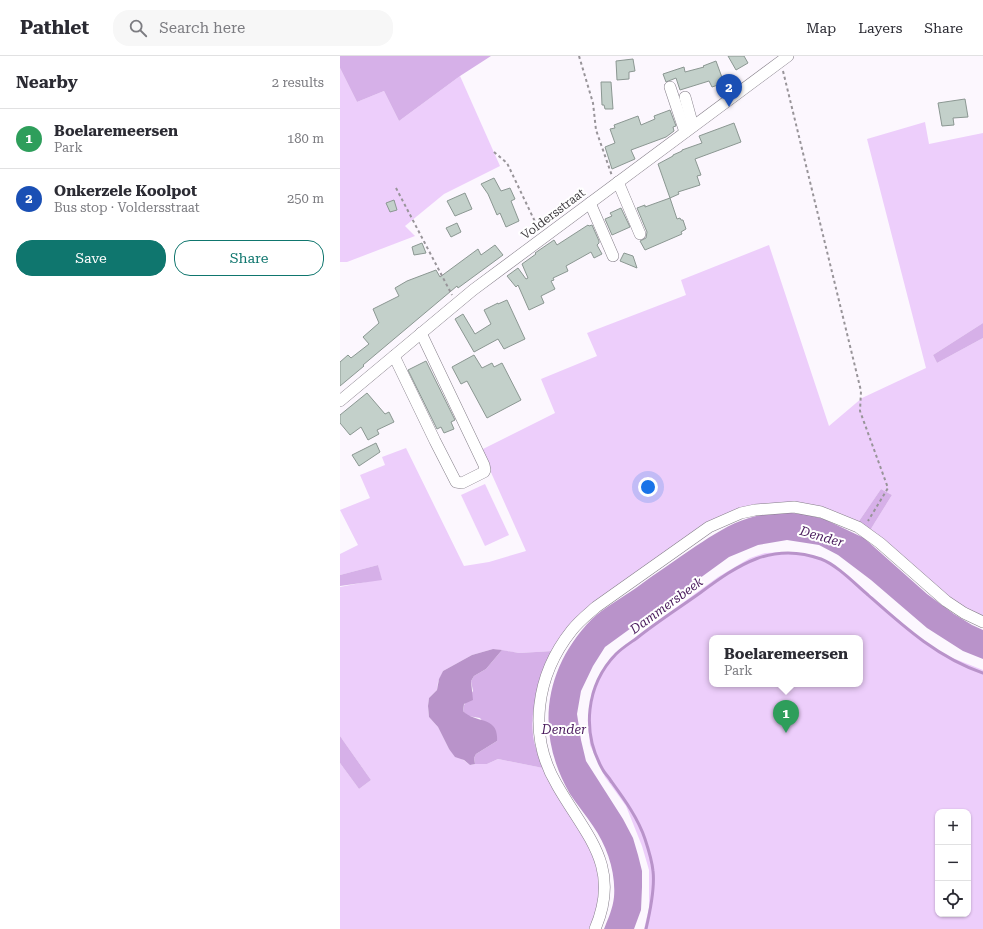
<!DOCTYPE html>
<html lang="en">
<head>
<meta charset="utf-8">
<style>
  :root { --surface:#fff; --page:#f7f7f7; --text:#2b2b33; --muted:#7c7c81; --line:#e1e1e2; --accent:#0f766e }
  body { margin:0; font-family:"Roboto Serif",serif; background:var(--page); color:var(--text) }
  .controls { position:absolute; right:12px; bottom:12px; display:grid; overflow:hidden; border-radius:8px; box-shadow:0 1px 3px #0004 }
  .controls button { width:36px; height:36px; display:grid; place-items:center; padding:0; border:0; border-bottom:1px solid var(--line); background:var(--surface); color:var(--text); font:20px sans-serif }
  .you { position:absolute; left:308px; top:431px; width:14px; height:14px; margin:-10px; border:3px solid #fff; border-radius:50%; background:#1a73e8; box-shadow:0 0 0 6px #1a73e833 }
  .badge { display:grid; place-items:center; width:26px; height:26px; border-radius:50%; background:var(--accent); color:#fff; font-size:13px; font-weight:700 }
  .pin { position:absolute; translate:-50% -33px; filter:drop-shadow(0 1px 2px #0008) }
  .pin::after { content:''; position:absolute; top:21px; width:14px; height:12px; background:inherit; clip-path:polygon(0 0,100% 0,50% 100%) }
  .popup { position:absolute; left:369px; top:579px; width:154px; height:52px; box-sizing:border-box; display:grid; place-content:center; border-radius:8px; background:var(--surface); filter:drop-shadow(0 1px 3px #0005); font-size:13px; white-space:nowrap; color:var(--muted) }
  .popup b { font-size:15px; color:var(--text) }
  .popup::after { content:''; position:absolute; left:50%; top:100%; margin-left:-8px; border:8px solid transparent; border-top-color:var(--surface) }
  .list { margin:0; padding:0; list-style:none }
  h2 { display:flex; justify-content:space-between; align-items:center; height:52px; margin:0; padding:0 16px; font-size:17px }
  h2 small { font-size:13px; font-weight:400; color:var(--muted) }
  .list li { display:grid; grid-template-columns:26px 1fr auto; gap:12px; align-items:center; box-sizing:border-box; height:60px; padding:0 16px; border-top:1px solid var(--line) }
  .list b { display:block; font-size:15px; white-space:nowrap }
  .list p { margin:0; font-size:13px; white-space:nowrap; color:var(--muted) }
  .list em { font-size:13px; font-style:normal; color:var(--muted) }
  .actions { display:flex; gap:8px; padding:12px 16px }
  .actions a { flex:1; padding:9px 0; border:1px solid var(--accent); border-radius:16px; text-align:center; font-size:14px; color:var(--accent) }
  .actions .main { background:var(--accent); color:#fff }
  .icon { flex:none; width:22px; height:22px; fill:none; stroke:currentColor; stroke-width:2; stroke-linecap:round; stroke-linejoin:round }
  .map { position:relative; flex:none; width:643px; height:873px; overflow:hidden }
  header { display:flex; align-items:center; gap:24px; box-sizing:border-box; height:56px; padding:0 20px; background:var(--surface); border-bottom:1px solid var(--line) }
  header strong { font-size:19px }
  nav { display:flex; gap:22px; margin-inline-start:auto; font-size:14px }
  .search { width:280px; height:36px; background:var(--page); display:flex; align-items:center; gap:10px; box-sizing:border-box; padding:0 14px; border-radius:16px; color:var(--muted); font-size:15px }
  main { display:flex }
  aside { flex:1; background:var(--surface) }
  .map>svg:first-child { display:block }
  .green { fill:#edcefb; fill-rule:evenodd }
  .forest { fill:#d6b0e8 }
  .water { fill:#b993ca }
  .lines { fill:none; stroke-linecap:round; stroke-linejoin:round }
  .stream { stroke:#b993ca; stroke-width:3 }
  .building { fill:#c3d0ca; stroke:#8b9792 }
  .minor-casing { stroke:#847e88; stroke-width:12 }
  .path { stroke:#989499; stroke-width:2; stroke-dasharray:3 3; stroke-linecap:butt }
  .minor { stroke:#fff; stroke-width:11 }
  .labels { text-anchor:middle; stroke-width:4; stroke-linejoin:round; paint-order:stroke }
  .street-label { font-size:12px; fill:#3e3b3f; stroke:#fff }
  .water-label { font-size:13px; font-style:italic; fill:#4a1b5d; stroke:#fff }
</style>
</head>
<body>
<header>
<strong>Pathlet</strong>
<div class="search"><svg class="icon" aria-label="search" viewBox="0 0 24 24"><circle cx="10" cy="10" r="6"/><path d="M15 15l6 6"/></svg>Search here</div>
<nav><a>Map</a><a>Layers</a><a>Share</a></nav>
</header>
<main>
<aside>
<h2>Nearby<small>2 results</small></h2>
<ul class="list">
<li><span class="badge" style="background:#2e9e5b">1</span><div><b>Boelaremeersen</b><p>Park</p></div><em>180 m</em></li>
<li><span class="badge" style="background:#1a4fb4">2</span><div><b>Onkerzele Koolpot</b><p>Bus stop · Voldersstraat</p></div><em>250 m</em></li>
</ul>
<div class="actions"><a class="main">Save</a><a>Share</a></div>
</aside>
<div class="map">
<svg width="643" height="873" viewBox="0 0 643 873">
  <rect width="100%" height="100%" fill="#fcf7fe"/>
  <g class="green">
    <polygon points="0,12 17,46 44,35 59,65 120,20 160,110 104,138 65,170 75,180 7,206 0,206"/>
    <polygon points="585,66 589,88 643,77 643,267 593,299 597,307 643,282 643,564 626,556 529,476 552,439 541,433 517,468 488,455 397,455 234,566 223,577 213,595 179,597 153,593 132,599 103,615 98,626 97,634 89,642 88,650 89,661 98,671 109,693 130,709 135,708 147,708 158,703 203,712 237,766 258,810 260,845 250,873 0,873 0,707 19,733 31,724 0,680 0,531 41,523 38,509 0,519 0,498 18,489 0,454 30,442 20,419 45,409 42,401 66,392 124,510 149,506 186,495 141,394 215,357 201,323 257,300 247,277 346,239 341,224 429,189 489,370 522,342 586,312 527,83"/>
    <polygon points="145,428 169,479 145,490 121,439"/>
    <path d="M 444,496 L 455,496 L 476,500 L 489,507 L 508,519 L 574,578 L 605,599 L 643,614 L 643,873 L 304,873 L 309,852 L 309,814 L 302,790 L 286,750 L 265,721 L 250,689 L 248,666 L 252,635 L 271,601 L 304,575 L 378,521 L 410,502 L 425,497 ZM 372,582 L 520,582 L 520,628 L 372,628 ZM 598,756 L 628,756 L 628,858 L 598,858 Z"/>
  </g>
  <g class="forest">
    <polygon points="0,0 151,0 120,20 59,65 44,35 17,46 0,12"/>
    <polygon points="643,267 643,282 597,307 593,299"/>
    <polygon points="541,433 552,439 529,476 517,468"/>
    <polygon points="38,509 42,524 0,530 0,519"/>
    <path d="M 162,594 L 179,597 L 213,595 C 201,624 188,653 194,685 C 196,694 200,703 203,712 L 158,703 L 147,708 L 135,708 L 134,702 L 136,698 L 157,685 L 140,662 L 128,660 L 123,655 L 124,649 L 133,635 L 131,625 L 134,620 L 146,613 Z"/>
    <polygon points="0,680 31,724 19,733 0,707"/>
  </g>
  <g class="water">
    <path d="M 439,456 L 464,458 L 484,463 L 524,482 L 587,538 L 614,558 L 632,569 L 643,574 L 643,603 L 623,595 L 587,572 L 531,524 L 498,499 L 479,489 L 447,484 L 418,489 L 389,501 L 265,591 L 253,610 L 241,635 L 237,658 L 241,684 L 246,705 L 283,763 L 293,782 L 298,799 L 302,815 L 302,831 L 301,854 L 294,873 L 264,873 C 268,863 273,852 274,841 C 276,816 267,790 253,770 C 246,759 237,749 230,738 C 195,678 203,613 252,563 C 262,553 283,541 296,532 C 316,517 336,504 356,490 C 373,479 389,468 409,462 C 418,459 429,458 439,456 Z"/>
    <path d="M 153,593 L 162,594 L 146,613 L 134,620 L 131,625 L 133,644 L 124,648 L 123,655 C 135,668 159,659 157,685 L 136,698 L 134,702 L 135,708 L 130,709 L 124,704 L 115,701 L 109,693 L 98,671 L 89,661 L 88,650 L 89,642 L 97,634 L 99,623 L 103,615 L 132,599 Z"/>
  </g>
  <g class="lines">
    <path class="stream" d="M 306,873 C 310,856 315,832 313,815 C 312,804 308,792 305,783 C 298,762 284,743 271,725 C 269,721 265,718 263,714 C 241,676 246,629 276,598 C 282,592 290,587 297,582 C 317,566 339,552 360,537 C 398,509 432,485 481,503 C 497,509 515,528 528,539 C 563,570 598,602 643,617"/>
  </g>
  <g class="building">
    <polygon points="388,0 404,0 408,7 396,14"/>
    <polygon points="293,3 295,15 289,16 289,23 277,24 276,5"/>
    <polygon points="376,5 384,27 372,31 369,25 340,34 336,22 326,26 323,18 344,11 345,16 364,11 363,10"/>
    <polygon points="261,26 271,26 273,53 265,53 264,49 262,49"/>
    <polygon points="625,43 628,61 613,62 614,69 602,70 598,47"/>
    <polygon points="330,54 336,70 333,71 334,75 326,81 291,94 295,103 272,113 265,91 275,87 270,73 275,72 274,69 298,60 301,69 315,63 314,60"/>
    <polygon points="394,67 401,86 355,103 361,119 357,120 360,129 338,136 339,138 330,142 318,108 333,100 333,99 342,95 342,94 362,87 359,80"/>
    <polygon points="154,122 161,135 170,132 175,143 171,145 179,165 166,171 160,157 157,159 148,138 141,128"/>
    <polygon points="125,137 132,153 115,160 107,145"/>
    <polygon points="330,142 337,163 340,162 341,164 343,164 346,173 341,176 342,178 305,194 300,185 306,182 307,176 297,152 305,149 305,151"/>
    <polygon points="54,144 57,154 50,156 46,147"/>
    <polygon points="281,152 290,171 272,179 265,163 272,160 270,157"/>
    <polygon points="117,167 121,176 111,181 106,172"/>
    <polygon points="248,169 249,170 252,169 259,185 259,187 257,189 262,198 254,202 251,196 226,210 228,215 213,222 214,224 211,225 215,233 201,240 204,247 189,254 178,229 176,231 167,220 178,212 186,223 188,222 182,208 196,198 195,197 214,184 217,189"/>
    <polygon points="82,187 86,197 74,199 72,191"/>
    <polygon points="155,189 163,199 118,232 117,230 23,309 24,310 0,330 0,306 8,299 11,302 29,288 23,281 39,267 33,253 59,240 55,232 67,225 96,214 100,221 138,193 141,199"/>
    <polygon points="284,197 293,200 297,212 280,205"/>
    <polygon points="167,244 185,283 164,293 158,283 134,296 115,263 123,258 135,278 151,268 144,254 158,247 158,248"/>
    <polygon points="134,299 142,312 152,307 154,311 162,307 181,344 147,362 127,325 121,328 112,311"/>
    <polygon points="86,305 115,364 111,366 114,373 104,377 101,371 97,373 68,314"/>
    <polygon points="27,337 45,358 49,356 54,366 37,374 39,378 28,384 21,371 10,379 0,367 0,359"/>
    <polygon points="36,387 40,396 19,410 12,399"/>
  </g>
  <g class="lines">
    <defs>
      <g id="minor">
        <polyline points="330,31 345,76"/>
        <polyline points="345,41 353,70"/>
        <polyline points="278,126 300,178"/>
        <polyline points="250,147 273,200"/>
        <polyline points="54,300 95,385 116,426 122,427 144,416 145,414 144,409 81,277"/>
        <polyline points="0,345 133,234 448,0"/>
        <path d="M 255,873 C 282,810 246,780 217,729 C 187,679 196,619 232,574 C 239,565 248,558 256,551 L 369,471 L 401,457 L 415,454 L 454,451 L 481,456 L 518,471 L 540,487 L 606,545 L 624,557 L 643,566"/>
      </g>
    </defs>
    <use href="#minor" class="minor-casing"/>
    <g class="path">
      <polyline points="239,0 253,47 256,74 272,120"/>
      <polyline points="443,15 521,335 520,355 548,432 528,465"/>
      <polyline points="154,96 167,107 199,174"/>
      <polyline points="56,132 112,239"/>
    </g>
    <use href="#minor" class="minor"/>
  </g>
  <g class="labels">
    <g class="street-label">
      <text transform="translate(213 158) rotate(-37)" y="4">Voldersstraat</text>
    </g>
    <g class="water-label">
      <text transform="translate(482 480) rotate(16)" y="5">Dender</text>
      <text transform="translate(326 549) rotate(-36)" y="5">Dammersbeek</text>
      <text x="224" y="678">Dender</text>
    </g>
  </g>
</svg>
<div class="controls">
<button>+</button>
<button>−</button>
<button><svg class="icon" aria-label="locate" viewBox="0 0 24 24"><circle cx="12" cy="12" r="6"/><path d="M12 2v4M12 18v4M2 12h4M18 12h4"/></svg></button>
</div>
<div class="you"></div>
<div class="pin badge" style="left:446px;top:677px;background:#2e9e5b">1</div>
<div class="popup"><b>Boelaremeersen</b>Park</div>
<div class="pin badge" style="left:389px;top:51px;background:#1a4fb4">2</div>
</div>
</main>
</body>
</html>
